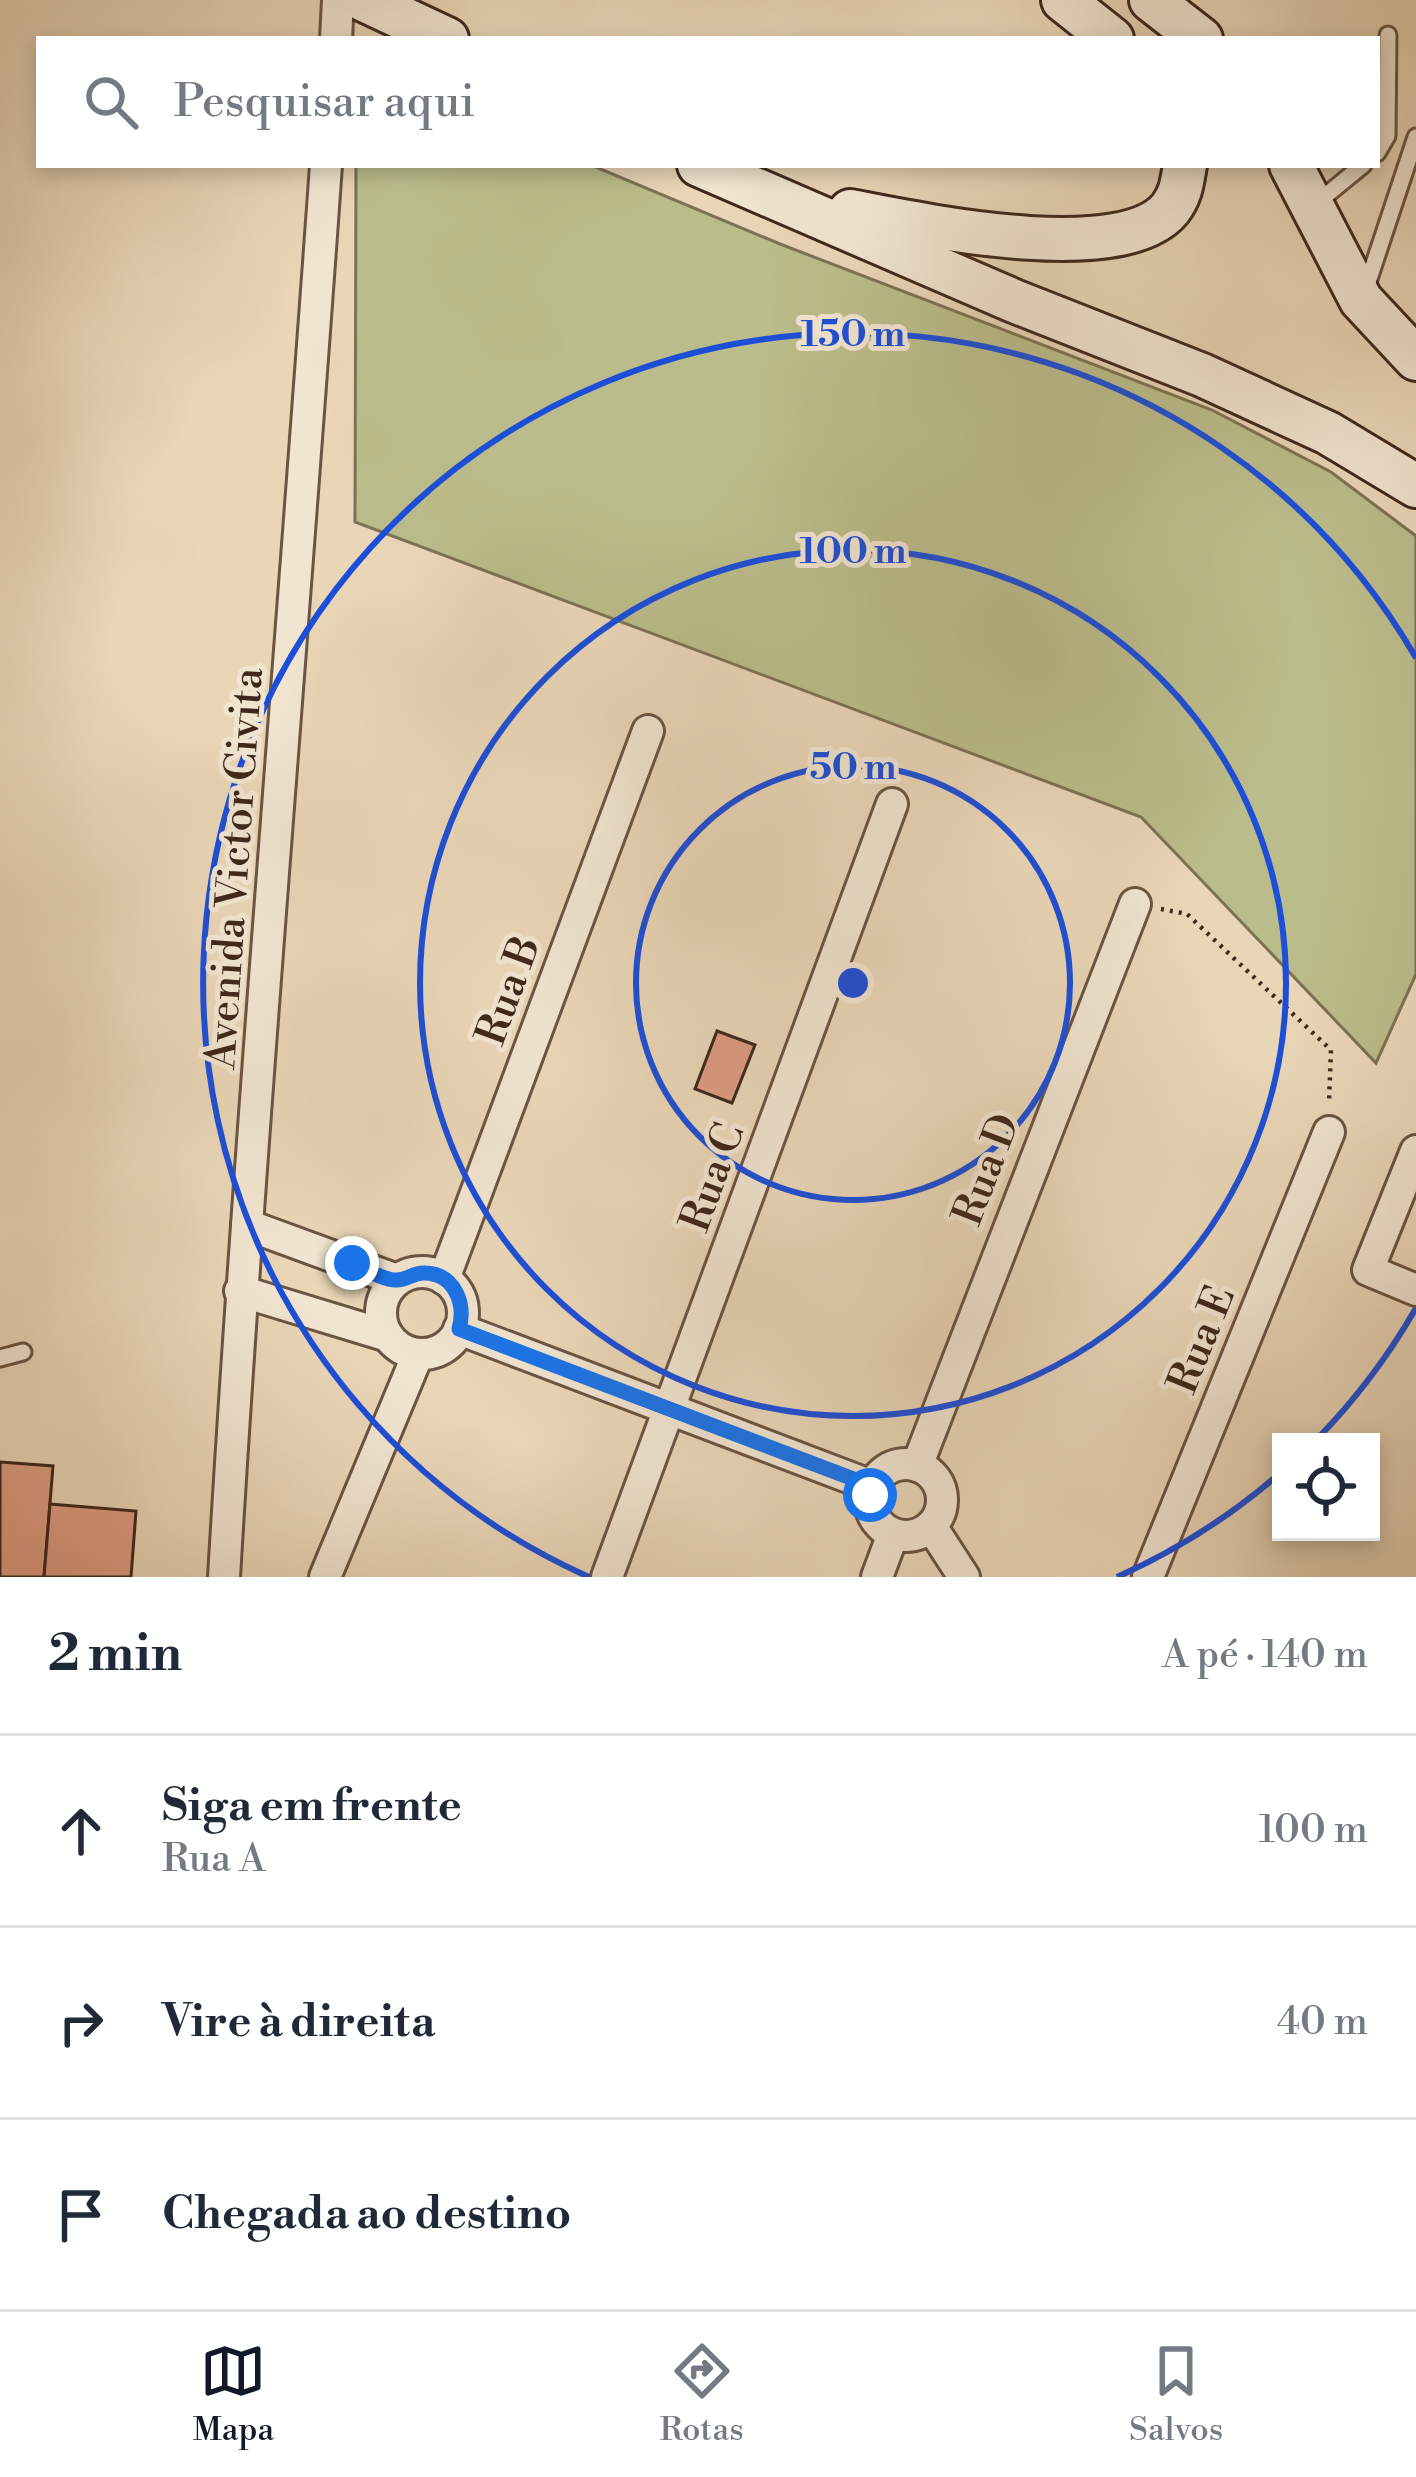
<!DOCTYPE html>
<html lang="pt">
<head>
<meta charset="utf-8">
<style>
  :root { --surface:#fff; --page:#f6f6f7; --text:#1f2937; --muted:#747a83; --line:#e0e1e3; --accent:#111827 }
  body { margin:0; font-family:"Libre Bodoni",serif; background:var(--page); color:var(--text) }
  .controls { position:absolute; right:36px; bottom:36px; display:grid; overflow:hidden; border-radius:0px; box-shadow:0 6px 18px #0003 }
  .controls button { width:108px; height:108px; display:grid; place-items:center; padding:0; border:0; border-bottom:3px solid var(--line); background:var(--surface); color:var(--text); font:60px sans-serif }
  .stop { position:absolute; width:36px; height:36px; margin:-27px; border:9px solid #1a73e8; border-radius:50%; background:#fff }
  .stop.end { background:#1a73e8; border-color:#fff; box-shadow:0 3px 12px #0008 }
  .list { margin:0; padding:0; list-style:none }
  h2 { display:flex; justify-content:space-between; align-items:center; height:156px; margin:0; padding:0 48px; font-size:51px }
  h2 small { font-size:39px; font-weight:400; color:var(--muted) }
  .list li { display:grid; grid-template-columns:78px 1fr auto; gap:36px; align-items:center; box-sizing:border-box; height:192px; padding:0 48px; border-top:3px solid var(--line) }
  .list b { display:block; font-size:45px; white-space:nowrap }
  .list p { margin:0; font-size:39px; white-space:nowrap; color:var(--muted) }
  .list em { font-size:39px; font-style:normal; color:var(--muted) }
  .icon { flex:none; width:66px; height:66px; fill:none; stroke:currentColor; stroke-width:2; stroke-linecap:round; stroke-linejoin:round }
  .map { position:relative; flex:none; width:1416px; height:1577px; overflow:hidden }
  .search { position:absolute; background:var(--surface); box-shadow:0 6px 18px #0003; left:36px; right:36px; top:36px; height:132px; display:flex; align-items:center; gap:30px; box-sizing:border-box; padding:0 42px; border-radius:0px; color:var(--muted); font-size:45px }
  .sheet { height:732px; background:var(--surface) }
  nav { display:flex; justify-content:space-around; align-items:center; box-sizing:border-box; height:168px; border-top:3px solid var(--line); background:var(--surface); font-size:33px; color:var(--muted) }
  nav a { display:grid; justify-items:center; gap:6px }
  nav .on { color:var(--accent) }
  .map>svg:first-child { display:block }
  .green { fill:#bbbc8b; stroke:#7d7253; stroke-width:3 }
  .building { fill:#dc9c83; stroke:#3f281b; stroke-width:3 }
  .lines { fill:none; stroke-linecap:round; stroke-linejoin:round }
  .lane-casing { stroke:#6a5442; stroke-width:21 }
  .street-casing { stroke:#6a5442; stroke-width:36 }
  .secondary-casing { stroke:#3f281b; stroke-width:48 }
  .path { stroke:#3f281b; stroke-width:4.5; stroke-dasharray:3 6; stroke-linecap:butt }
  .lane { stroke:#f1e4d0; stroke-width:15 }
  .street { stroke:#f1e4d0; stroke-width:30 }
  .secondary { stroke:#f1e4d0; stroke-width:42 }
  .route { stroke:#1a73e8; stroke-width:15 }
  .ring { fill:none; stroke:#1d4ed8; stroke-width:6 }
  .labels { text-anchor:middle; stroke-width:10; stroke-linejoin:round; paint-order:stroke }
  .street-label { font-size:42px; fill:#3f281b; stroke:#f1e4d0 }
  .centre { fill:#1d4ed8; stroke:#f1e4d0; stroke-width:6 }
  .ring-label { font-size:36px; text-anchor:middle; font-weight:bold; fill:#1d4ed8; stroke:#f1e4d0; stroke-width:10; stroke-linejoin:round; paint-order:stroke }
</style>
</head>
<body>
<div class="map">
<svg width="1416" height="1577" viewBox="0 0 1416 1577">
  <rect width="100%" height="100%" fill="#e9d6b7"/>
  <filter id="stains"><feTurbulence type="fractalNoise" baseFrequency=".00167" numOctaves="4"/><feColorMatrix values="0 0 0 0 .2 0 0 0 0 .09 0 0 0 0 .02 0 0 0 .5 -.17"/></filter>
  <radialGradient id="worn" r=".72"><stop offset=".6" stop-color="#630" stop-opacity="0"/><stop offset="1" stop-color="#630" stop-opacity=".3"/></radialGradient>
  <polygon class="green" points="356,165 591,165 780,244 1212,410 1331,472 1416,536 1416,974 1376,1063 1141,817 355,522"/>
  <g class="building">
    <polygon points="717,1031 755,1045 732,1103 695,1089"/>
    <polygon points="0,1462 53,1466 44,1577 0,1577"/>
    <polygon points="50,1504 136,1511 131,1577 44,1577"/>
  </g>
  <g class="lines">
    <defs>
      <g id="lane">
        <polyline points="1377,153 1387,136 1388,35"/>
        <polyline points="1313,206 1363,165"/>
        <polyline points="1366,288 1416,137"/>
        <polyline points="0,1358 23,1352"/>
      </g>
      <g id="street">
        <polyline points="336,39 338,0"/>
        <polyline points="1416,1151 1368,1270 1416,1290"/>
        <polyline points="247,1225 397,1280"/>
        <circle cx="422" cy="1313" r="41"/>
        <polyline points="444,1279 648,731"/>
        <polyline points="240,1291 388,1336"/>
        <polyline points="459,1329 872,1486"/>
        <circle cx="906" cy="1500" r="36"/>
        <polyline points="917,1466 1135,904"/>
        <polyline points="931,1526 964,1577"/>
        <path d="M 224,1577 C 252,1106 293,636 326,165"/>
        <polyline points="325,1577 418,1354"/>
        <polyline points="607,1577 892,804"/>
        <polyline points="877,1577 893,1534"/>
        <polyline points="1148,1577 1329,1132"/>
      </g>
      <g id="secondary">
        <polyline points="364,0 447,39"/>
        <polyline points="1063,0 1112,39"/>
        <polyline points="1151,0 1201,39"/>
        <polyline points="699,165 1014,301 1202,375 1328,433 1416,486"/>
        <polyline points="1291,165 1361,300 1416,359"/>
        <path d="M 850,211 C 918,224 1121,268 1170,209 C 1181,195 1182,182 1185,165"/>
      </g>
    </defs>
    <use href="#lane" class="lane-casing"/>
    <use href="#street" class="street-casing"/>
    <use href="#secondary" class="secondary-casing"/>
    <polyline class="path" points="1161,909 1187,914 1331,1050 1329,1102"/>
    <use href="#lane" class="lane"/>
    <use href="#street" class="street"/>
    <use href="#secondary" class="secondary"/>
  </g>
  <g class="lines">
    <path class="route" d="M 352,1263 C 363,1268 385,1281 397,1280 C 407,1280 414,1272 425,1273 C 455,1274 466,1304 459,1329 L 872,1486 L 870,1495"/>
  </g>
  <g class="ring">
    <circle cx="853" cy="983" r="217"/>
    <circle cx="853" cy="983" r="433"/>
    <path d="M1416 1308A650 650 0 0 1 1317 1439M1279 1474A650 650 0 0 1 1117 1577M589 1577A650 650 0 1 1 1416 658"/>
  </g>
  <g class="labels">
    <g class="street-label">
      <text transform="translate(233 868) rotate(-86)" y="15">Avenida Victor Civita</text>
      <text transform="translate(507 990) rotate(-70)" y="15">Rua B</text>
      <text transform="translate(985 1169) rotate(-69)" y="15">Rua D</text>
      <text transform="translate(711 1177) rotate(-70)" y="15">Rua C</text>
      <text transform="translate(1200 1339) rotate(-68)" y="15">Rua E</text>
    </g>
  </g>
  <circle cx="853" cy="983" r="18" class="centre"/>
  <g class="ring-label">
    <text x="853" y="346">150 m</text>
    <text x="853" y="563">100 m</text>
    <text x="853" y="779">50 m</text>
  </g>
  <rect width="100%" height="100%" filter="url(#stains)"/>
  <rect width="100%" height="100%" fill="url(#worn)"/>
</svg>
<div class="controls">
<button><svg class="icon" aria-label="locate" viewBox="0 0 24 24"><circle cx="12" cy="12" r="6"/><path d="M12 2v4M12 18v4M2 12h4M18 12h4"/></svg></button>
</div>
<div class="stop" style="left:870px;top:1495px"></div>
<div class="stop end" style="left:352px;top:1263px"></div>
<div class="search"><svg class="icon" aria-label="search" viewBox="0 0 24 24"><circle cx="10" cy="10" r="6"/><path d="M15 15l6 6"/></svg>Pesquisar aqui</div>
</div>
<section class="sheet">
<h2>2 min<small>A pé · 140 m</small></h2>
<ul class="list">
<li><svg class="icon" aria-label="ahead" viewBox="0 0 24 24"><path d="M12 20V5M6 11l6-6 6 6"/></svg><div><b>Siga em frente</b><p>Rua A</p></div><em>100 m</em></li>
<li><svg class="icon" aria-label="right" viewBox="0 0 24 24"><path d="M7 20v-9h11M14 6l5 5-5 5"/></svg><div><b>Vire à direita</b></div><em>40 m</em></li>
<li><svg class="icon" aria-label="arrive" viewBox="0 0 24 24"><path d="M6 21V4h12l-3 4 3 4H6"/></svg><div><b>Chegada ao destino</b></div></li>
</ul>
</section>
<nav>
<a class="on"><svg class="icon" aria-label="map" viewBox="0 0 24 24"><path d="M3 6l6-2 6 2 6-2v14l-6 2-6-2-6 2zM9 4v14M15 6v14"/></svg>Mapa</a>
<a><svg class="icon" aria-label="directions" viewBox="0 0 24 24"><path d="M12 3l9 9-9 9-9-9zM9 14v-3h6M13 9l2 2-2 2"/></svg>Rotas</a>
<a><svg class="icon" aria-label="saved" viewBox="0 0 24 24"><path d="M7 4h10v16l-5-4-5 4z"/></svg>Salvos</a>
</nav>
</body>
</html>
